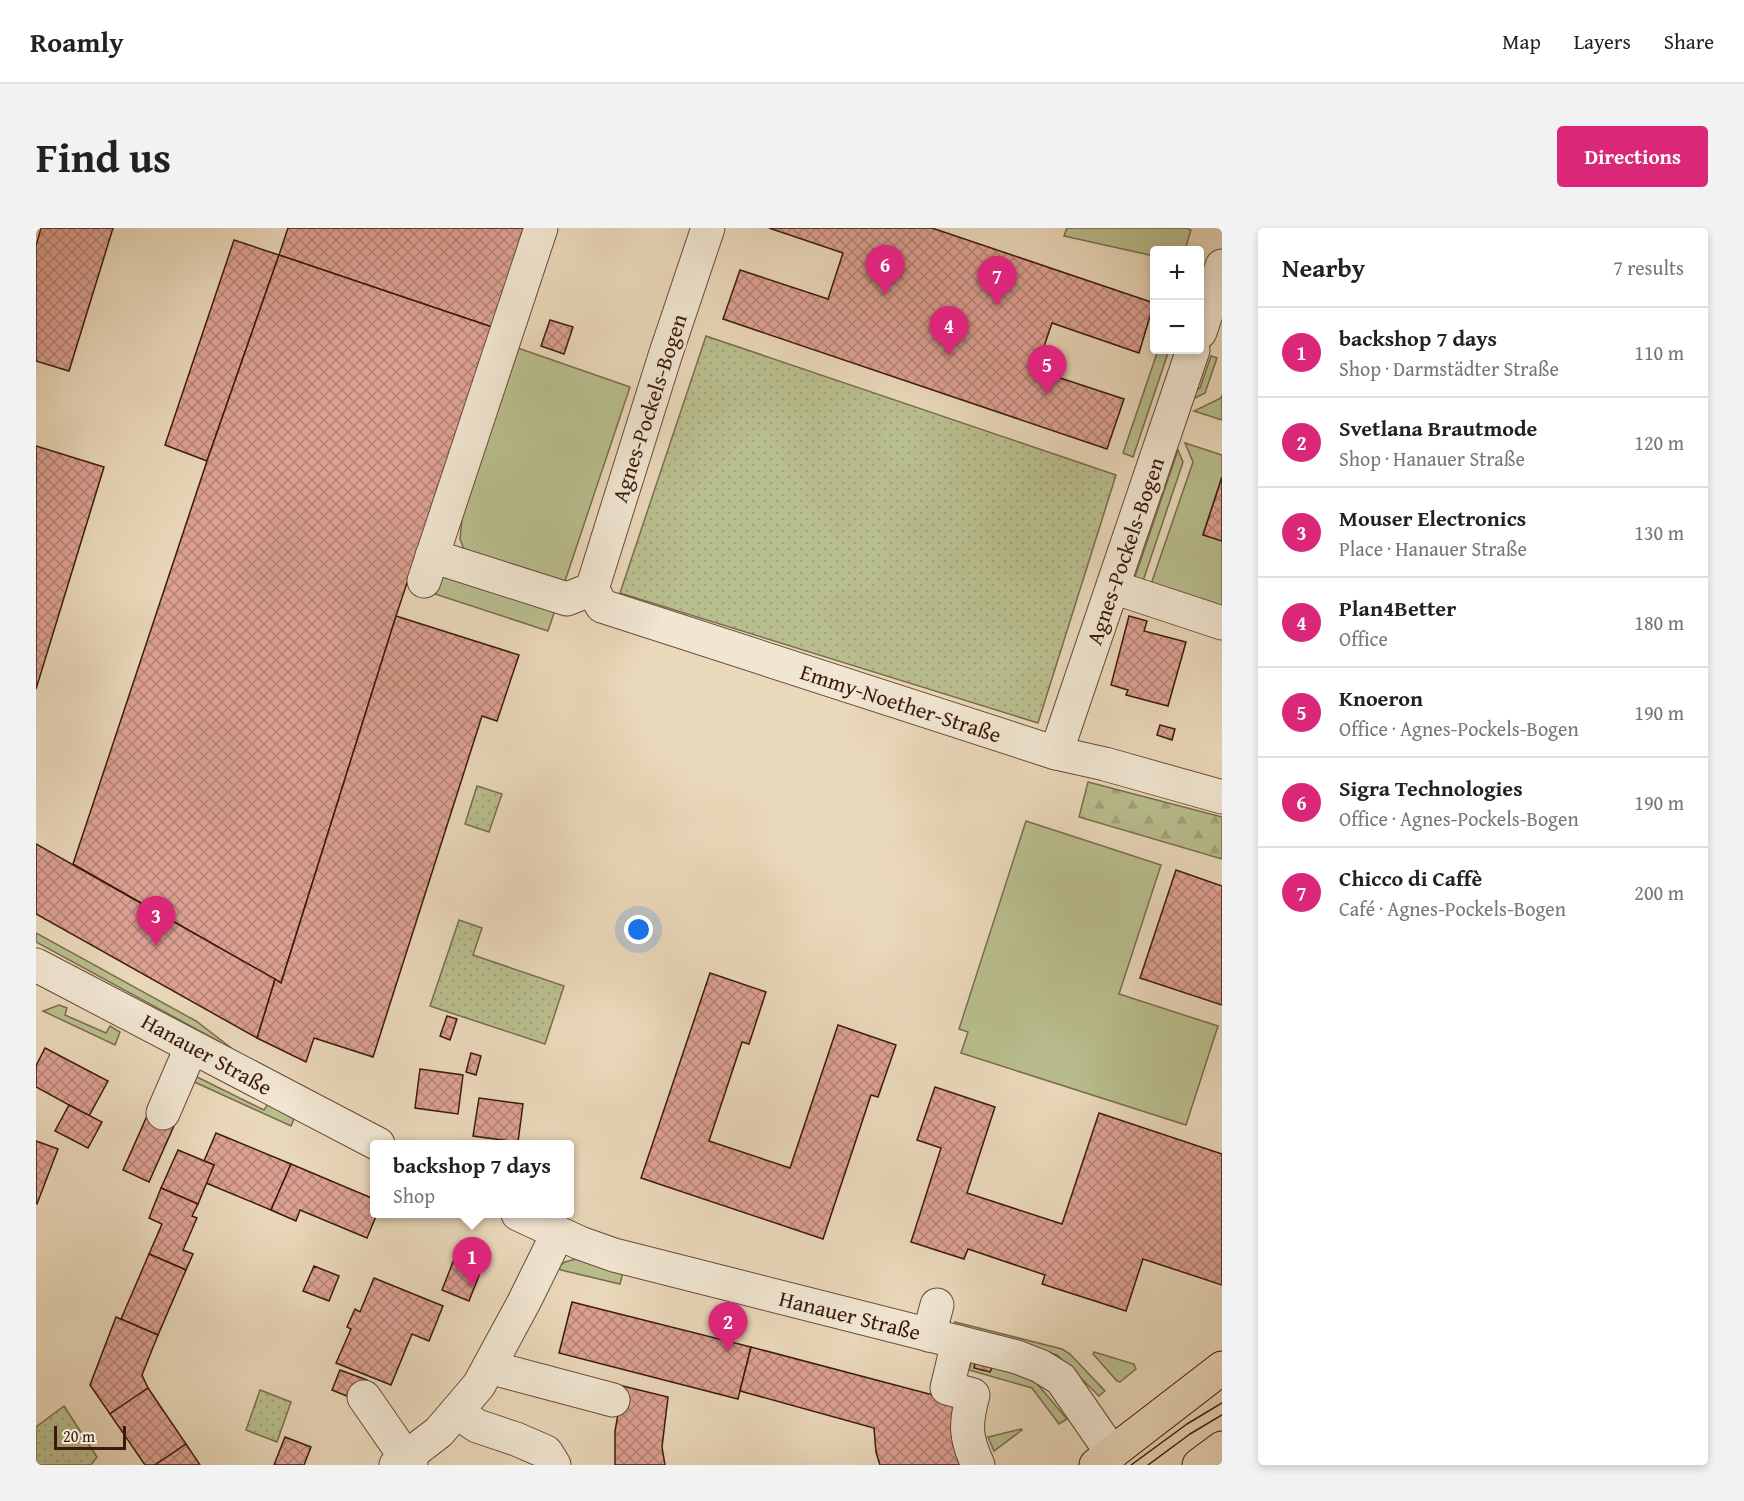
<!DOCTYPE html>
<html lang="en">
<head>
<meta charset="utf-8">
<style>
  :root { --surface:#fff; --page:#f2f2f2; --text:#222; --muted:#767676; --line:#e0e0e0; --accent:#db2777 }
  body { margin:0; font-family:"Gentium Book Plus",serif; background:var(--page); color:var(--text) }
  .controls { position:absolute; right:18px; top:18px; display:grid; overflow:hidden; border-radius:6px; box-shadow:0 3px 9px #0003 }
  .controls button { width:54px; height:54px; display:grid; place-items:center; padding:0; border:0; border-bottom:2px solid var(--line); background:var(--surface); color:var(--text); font:30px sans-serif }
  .scale { position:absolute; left:18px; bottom:15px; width:72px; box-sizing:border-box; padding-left:6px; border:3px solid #3c1a0b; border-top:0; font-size:16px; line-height:21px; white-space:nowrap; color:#3c1a0b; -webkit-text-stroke:4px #f1e6d2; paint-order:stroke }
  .you { position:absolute; left:603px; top:702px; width:21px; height:21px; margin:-15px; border:4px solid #fff; border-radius:50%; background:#1a73e8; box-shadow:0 0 0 9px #1a73e833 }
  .badge { display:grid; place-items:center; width:39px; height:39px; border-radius:50%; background:var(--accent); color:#fff; font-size:20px; font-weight:700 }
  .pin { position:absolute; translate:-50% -50px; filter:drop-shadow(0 2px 3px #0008) }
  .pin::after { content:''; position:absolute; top:32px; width:21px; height:18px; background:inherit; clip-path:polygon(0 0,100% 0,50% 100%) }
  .popup { position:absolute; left:334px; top:912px; width:204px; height:78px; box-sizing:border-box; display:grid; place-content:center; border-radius:6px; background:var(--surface); filter:drop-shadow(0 2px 4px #0005); font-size:20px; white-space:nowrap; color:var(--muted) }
  .popup b { font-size:22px; color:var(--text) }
  .popup::after { content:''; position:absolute; left:50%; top:100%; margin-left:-12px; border:12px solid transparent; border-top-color:var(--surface) }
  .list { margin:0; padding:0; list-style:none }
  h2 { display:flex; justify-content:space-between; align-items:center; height:78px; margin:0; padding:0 24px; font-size:26px }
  h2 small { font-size:20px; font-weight:400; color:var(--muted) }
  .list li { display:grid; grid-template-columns:39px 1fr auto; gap:18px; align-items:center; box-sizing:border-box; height:90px; padding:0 24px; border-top:2px solid var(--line) }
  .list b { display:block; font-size:22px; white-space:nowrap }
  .list p { margin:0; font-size:20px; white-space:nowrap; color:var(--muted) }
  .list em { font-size:20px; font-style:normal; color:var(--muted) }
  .map { position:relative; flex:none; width:1186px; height:1237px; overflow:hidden; border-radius:6px }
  header { display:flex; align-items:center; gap:36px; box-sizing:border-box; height:84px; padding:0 30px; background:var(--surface); border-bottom:2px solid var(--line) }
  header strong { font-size:28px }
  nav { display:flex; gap:33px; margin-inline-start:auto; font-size:21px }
  .intro { display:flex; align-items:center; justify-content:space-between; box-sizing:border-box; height:144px; padding:0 36px }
  h1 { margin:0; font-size:42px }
  .button { padding:15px 27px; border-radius:6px; background:var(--accent); color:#fff; font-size:21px; font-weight:700 }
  main { display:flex; gap:36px; padding:0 36px }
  aside { flex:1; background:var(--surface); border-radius:6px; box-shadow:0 3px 9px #0003 }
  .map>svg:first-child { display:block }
  .grass { fill:#b9be8e; stroke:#7a6c4c; stroke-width:1.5 }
  .forest { fill:url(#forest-firs); stroke:#7a6c4c; stroke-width:1.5 }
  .park { fill:url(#park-dots); stroke:#7a6c4c; stroke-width:1.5 }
  .building { fill:url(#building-cross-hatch); stroke:#3c1a0b; stroke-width:1.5 }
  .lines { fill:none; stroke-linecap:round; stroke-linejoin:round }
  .minor-casing { stroke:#684a37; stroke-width:35 }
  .major-casing { stroke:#3c1a0b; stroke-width:35 }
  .minor { stroke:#f1e6d2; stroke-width:33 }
  .major { stroke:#ead8ba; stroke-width:33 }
  .tram { stroke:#3c1a0b; stroke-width:1.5 }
  .labels { text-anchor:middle; stroke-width:6; stroke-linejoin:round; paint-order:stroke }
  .street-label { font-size:22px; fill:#3c1a0b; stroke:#f1e6d2 }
</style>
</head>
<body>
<header>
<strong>Roamly</strong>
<nav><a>Map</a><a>Layers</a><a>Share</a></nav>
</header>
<div class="intro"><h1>Find us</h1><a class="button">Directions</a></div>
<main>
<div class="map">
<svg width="1186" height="1237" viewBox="0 0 1186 1237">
  <defs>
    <pattern id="forest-firs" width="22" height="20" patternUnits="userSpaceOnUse" patternTransform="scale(1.5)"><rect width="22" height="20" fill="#b9be8e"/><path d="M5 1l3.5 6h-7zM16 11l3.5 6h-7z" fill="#a0a379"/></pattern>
    <pattern id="park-dots" width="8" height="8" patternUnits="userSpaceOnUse" patternTransform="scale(1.5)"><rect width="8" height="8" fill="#b9be8e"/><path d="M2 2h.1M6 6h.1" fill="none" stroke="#a0a379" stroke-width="1.8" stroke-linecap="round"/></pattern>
    <pattern id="building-cross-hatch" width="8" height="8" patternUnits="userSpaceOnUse" patternTransform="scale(1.5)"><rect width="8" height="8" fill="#dda193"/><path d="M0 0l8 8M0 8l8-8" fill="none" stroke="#b48276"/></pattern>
  </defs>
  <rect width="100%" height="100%" fill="#ead8ba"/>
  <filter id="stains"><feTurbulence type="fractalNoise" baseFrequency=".00333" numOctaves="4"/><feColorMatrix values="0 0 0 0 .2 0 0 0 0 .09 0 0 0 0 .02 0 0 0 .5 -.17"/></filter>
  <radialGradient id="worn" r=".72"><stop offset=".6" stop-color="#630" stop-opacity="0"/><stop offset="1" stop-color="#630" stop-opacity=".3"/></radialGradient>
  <g class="grass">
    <polygon points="1031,0 1150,0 1155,2 1149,22 1118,22 1118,28 1028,8"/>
    <polygon points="479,119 594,159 527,359 431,329 424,311 428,271"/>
    <polygon points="1122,122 1133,122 1097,229 1087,225"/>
    <polygon points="1175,128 1181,130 1169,165 1149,175 1152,166 1164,160"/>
    <polygon points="1186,167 1186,192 1158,183 1185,170"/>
    <polygon points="1149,215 1186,227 1186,249 1167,306 1186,313 1186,388 1112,365 1157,234"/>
    <polygon points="1142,222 1147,234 1105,359 1099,349"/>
    <polygon points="404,341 520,379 512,403 396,365"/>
    <polygon points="990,593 1125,637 1083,766 1182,798 1150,897 925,825 932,804 923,801"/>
    <polygon points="0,705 160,793 198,822 255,852 181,822 184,814 0,714"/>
    <polygon points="23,777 31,780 29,787 70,805 74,798 84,804 79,817 7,783"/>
    <polygon points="155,846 228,882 232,876 258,891 255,898 154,852"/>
    <polygon points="540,1031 587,1044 584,1056 525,1042 522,1039 529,1034"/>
    <polygon points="919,1094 1026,1121 1034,1126 1069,1163 1063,1168 1021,1127 917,1100"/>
    <polygon points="1058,1124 1098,1136 1100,1141 1084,1154 1081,1153 1057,1126"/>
    <polygon points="936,1132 997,1151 1031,1191 1023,1196 996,1160 933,1142"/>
    <polygon points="985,1201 986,1202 958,1223 952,1209"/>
  </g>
  <polygon class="forest" points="1052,554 1186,589 1186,631 1043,589"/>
  <g class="park">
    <polygon points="670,108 1080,247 1002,495 584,365"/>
    <polygon points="441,558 466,566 453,604 429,596"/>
    <polygon points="423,692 446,700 437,727 528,758 509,816 394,778"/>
    <polygon points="224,1162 255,1174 241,1214 210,1202"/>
    <polygon points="28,1178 61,1229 55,1237 0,1237 0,1199"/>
  </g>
  <g class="building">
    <polygon points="5,0 77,0 33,143 0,133 0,18"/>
    <polygon points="252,0 490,0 456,99 243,27"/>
    <polygon points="733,0 896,0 1118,75 1103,125 1016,95 1000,142 1088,171 1071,221 687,91 704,42 792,71 807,25"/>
    <polygon points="198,12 243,27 171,233 129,217"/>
    <polygon points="243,27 456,99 360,388 245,755 37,636 171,233"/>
    <polygon points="514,92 537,99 528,126 505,118"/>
    <polygon points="0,218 68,239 0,461"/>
    <polygon points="1186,249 1186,313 1167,307"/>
    <polygon points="360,388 483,427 461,493 446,488 337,829 278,810 270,834 221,810 239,751 245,755"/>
    <polygon points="1093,388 1111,393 1108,403 1150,414 1132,478 1090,467 1092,462 1075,457"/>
    <polygon points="1124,497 1139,501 1136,512 1121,507"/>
    <polygon points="0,616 239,751 221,810 0,686"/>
    <polygon points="1140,642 1186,658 1186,777 1104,750"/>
    <polygon points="674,745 730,764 713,816 706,814 673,913 754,940 802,797 860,817 842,869 835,867 787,1011 605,950"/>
    <polygon points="411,788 421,791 414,812 404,808"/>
    <polygon points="9,820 72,853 53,888 0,859 0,838"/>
    <polygon points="435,825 445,828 440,847 430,844"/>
    <polygon points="384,841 427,847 422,886 379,880"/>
    <polygon points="899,859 959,879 931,965 1026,996 1063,885 1186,926 1186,1057 1107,1031 1090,1083 1006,1056 1009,1047 932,1021 928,1031 875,1014 905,920 881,912"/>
    <polygon points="443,870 487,876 482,914 437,908"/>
    <polygon points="33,877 66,894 52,920 19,903"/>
    <polygon points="115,879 141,891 113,954 87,942"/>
    <polygon points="180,905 255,936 235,982 170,955 178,937 168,933"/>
    <polygon points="0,913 22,921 1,976 0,975"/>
    <polygon points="142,922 178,937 162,976 125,960"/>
    <polygon points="255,936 338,971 338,986 341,986 331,1010 264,982 260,993 235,982"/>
    <polygon points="125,960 162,976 156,988 161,990 147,1022 157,1026 150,1042 113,1026 126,996 113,990"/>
    <polygon points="424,1016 451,1027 433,1073 406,1062"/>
    <polygon points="113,1026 150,1042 122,1107 85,1091"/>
    <polygon points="278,1038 303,1048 293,1073 267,1063"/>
    <polygon points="338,1050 407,1078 393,1113 376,1106 355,1157 300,1135 315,1101 311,1099 319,1081 324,1084"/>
    <polygon points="536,1074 715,1119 702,1171 523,1125"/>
    <polygon points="80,1089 122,1107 106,1147 112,1160 74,1186 54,1157"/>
    <polygon points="715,1119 920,1173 930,1237 844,1237 840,1224 838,1200 704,1163"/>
    <polygon points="939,1135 956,1140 954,1144 938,1140"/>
    <polygon points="304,1142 331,1152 337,1159 313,1169 296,1162"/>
    <polygon points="587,1158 632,1169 626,1219 629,1237 579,1237 579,1203"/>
    <polygon points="112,1160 150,1216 119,1237 109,1237 74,1186"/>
    <polygon points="249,1209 275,1219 268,1237 238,1237"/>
    <polygon points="150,1216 164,1237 119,1237"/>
  </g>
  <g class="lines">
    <defs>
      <g id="minor">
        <polyline points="1164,104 1186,38"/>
        <polyline points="396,328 531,371 556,361"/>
        <polyline points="388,353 505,0"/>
        <polyline points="1077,359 1186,395"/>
        <polyline points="556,361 566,378 1020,525 1069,536 1186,569"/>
        <polyline points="556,361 629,128 672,0"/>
        <polyline points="1020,525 1157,122"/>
        <polyline points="0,737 342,916"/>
        <polyline points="127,885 155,820"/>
        <polyline points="482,986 544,1015 578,1027 981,1129 1004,1138 1025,1151 1076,1225"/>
        <polyline points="893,1107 901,1077"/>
        <path d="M 922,1114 L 911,1160 L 937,1167 C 929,1196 929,1209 942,1237"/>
        <polyline points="453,1139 577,1172"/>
        <polyline points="328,1169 375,1237"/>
        <polyline points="421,1184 441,1198 480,1211 510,1224 518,1237"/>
        <polyline points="360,1237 403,1204 443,1157 488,1074 522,1005"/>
      </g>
      <g id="major">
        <polyline points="1060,1237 1186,1140"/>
        <polyline points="1163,1237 1186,1220"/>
      </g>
    </defs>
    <use href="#minor" class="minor-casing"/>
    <use href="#major" class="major-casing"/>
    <use href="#minor" class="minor"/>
    <use href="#major" class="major"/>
    <g class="tram">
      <polyline points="1095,1237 1151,1196 1186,1175"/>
      <polyline points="1112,1237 1154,1206 1186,1187"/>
    </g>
  </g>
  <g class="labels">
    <g class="street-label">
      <text transform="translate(613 180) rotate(-72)" y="8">Agnes-Pockels-Bogen</text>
      <text transform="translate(1089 323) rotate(-71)" y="8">Agnes-Pockels-Bogen</text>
      <text transform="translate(865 475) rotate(18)" y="8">Emmy-Noether-Straße</text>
      <text transform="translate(171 826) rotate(29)" y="8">Hanauer Straße</text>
      <text transform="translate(814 1087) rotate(14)" y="8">Hanauer Straße</text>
    </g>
  </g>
  <rect width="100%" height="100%" filter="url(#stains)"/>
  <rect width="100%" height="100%" fill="url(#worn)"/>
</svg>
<div class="controls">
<button>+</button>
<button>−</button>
</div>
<div class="scale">20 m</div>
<div class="you"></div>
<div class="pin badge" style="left:436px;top:1059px">1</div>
<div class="popup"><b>backshop 7 days</b>Shop</div>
<div class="pin badge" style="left:692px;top:1124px">2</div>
<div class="pin badge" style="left:120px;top:718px">3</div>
<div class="pin badge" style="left:913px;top:128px">4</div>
<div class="pin badge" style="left:1011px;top:167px">5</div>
<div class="pin badge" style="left:849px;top:67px">6</div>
<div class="pin badge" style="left:961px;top:78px">7</div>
</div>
<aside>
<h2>Nearby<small>7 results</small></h2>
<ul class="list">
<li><span class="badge">1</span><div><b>backshop 7 days</b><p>Shop · Darmstädter Straße</p></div><em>110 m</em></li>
<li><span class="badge">2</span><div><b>Svetlana Brautmode</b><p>Shop · Hanauer Straße</p></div><em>120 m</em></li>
<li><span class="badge">3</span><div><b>Mouser Electronics</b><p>Place · Hanauer Straße</p></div><em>130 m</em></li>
<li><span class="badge">4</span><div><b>Plan4Better</b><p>Office</p></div><em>180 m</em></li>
<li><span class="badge">5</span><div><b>Knoeron</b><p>Office · Agnes-Pockels-Bogen</p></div><em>190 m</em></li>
<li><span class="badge">6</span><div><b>Sigra Technologies</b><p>Office · Agnes-Pockels-Bogen</p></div><em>190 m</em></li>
<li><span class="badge">7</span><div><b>Chicco di Caffè</b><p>Café · Agnes-Pockels-Bogen</p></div><em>200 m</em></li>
</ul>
</aside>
</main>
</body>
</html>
